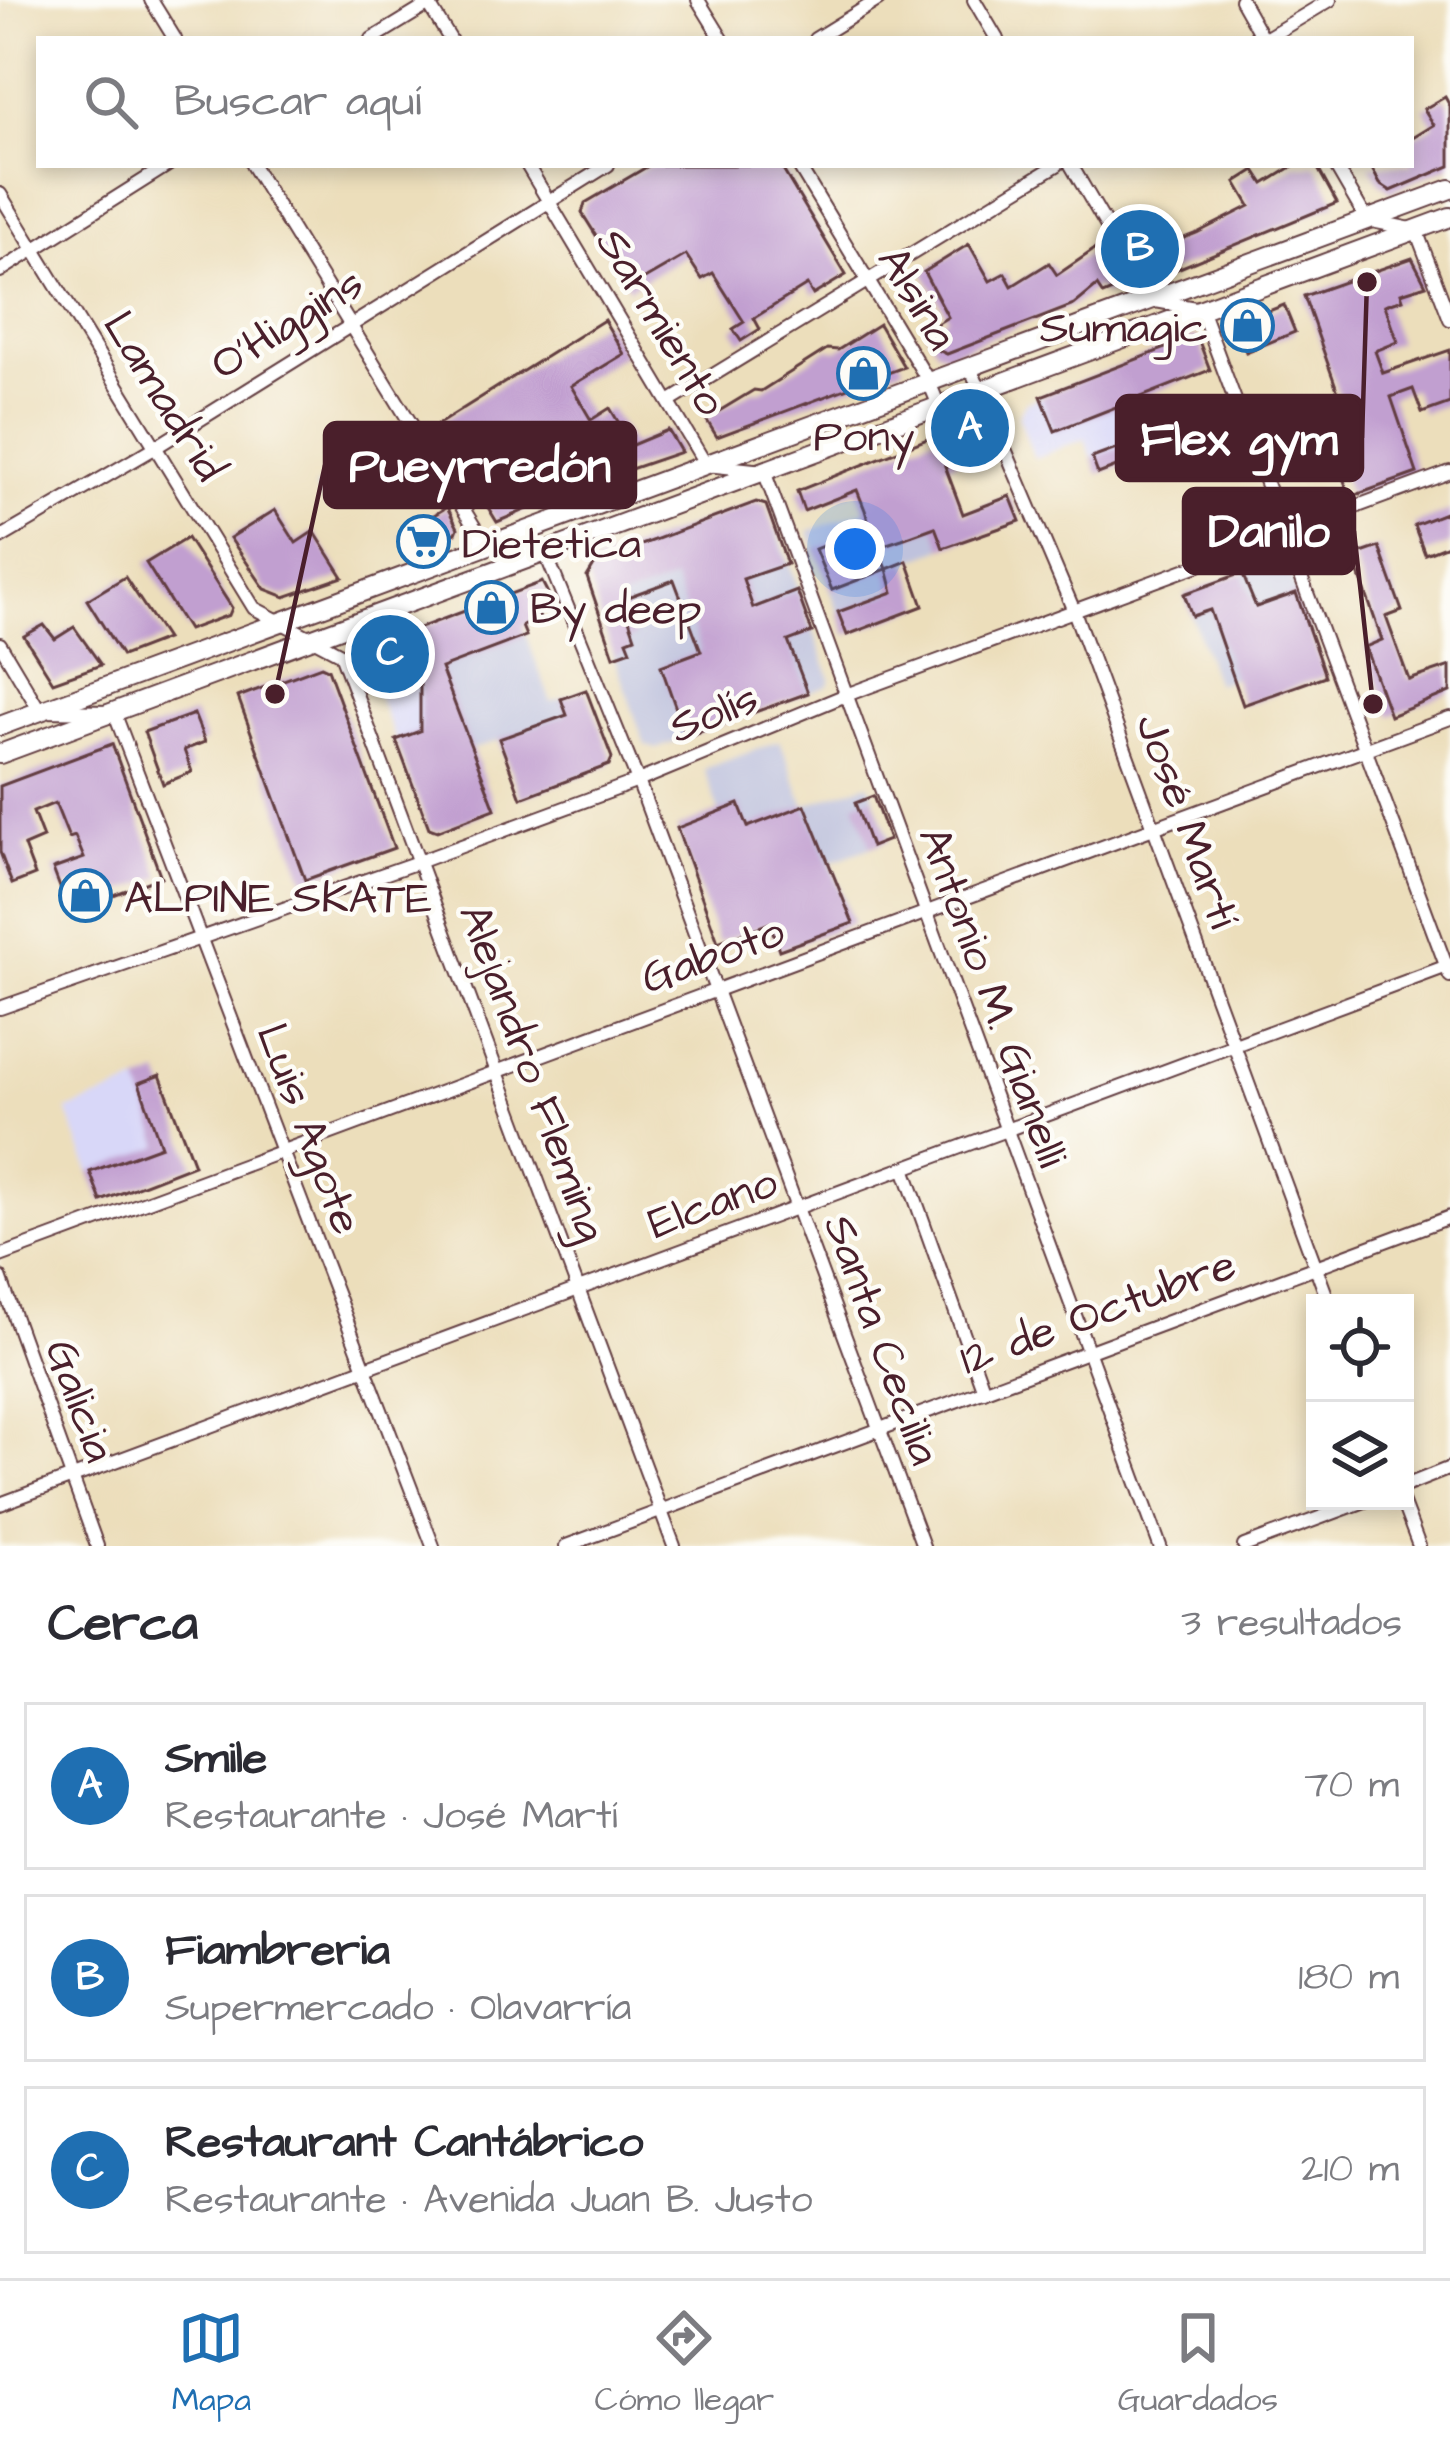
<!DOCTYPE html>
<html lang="es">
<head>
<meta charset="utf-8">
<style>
  :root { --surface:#fff; --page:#f2f2f3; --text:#2b2b33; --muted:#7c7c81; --line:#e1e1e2; --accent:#1f6fb2 }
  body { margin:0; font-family:"Architects Daughter",sans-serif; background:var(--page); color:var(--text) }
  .controls { position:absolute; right:36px; bottom:36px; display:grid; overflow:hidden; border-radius:0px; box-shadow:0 6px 18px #0003 }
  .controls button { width:108px; height:108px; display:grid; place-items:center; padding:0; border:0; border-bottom:3px solid var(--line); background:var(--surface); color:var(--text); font:60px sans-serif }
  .you { position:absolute; left:855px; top:549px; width:42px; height:42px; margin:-30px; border:9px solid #fff; border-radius:50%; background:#1a73e8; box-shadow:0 0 0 18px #1a73e833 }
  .badge { display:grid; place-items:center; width:78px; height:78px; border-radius:50%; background:var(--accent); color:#fff; font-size:39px; font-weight:700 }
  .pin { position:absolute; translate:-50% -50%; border:6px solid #fff; box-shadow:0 3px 12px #0006 }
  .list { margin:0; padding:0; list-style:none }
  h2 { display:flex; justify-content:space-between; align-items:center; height:156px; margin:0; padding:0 48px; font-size:51px }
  h2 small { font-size:39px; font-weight:400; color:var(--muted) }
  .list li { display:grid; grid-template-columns:78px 1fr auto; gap:36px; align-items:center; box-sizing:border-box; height:168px; margin:0 24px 24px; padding:0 24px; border:3px solid var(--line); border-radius:0px }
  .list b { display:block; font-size:45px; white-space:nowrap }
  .list p { margin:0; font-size:39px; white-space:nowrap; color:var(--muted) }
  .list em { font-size:39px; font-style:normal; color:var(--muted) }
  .icon { flex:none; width:66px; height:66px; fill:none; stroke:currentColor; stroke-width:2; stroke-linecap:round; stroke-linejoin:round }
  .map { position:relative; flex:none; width:1450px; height:1546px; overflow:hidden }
  .search { position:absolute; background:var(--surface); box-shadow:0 6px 18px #0003; left:36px; right:36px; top:36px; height:132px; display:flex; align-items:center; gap:30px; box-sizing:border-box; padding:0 42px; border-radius:0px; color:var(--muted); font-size:45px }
  .sheet { height:732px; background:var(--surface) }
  nav { display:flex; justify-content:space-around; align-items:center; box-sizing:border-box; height:168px; border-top:3px solid var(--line); background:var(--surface); font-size:33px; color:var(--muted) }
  nav a { display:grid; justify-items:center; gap:6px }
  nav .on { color:var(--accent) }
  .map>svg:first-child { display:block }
  .built { fill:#d8d7f8 }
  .industrial { fill:#bfc2dd }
  .building { fill:#c19fd0 }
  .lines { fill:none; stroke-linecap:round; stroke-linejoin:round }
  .minor-casing { stroke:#623c41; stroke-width:16 }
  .primary-casing { stroke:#623c41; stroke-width:22 }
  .minor { stroke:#fff; stroke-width:12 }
  .primary { stroke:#fff; stroke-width:18 }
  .labels { text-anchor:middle; stroke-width:9; stroke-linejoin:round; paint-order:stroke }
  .street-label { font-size:45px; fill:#4a1f2b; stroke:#fdfcf7 }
  .poi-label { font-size:45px; fill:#4a1f2b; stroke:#fdfcf7; text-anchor:start }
  .leader { fill:none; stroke:#4a1f2b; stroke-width:4.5 }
  .callout-dot { fill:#4a1f2b; stroke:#fdfcf7; stroke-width:4.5 }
  .callout { fill:#4a1f2b; stroke:#4a1f2b; stroke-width:4.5 }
  .callout-label { font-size:48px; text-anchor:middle; font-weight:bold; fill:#fff }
</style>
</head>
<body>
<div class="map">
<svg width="1450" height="1546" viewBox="0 0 1450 1546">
  <rect width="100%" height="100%" fill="#fdfcf7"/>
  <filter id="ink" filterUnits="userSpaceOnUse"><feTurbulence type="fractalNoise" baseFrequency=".00833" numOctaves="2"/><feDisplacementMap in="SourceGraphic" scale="24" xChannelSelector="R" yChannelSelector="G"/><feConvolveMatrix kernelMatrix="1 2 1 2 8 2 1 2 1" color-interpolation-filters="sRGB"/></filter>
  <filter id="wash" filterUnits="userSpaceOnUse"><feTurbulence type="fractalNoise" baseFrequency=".004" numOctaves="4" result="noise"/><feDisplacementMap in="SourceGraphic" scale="48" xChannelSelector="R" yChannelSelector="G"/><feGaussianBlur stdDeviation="2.7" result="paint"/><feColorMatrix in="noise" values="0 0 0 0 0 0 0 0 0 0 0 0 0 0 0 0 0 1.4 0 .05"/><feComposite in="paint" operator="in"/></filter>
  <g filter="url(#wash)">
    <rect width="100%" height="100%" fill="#ecdebb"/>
    <g class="built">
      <polygon points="1111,369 1143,457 1098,474 1085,439 1034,458 1018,415 1026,402"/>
      <polygon points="425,625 495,809 437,831 429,828 376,691 415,676 400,635"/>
      <polygon points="160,1075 194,1165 101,1201 67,1110"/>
    </g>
    <g class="industrial">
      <polygon points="399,434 412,455 327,509 314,488"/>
      <polygon points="888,502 935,527 943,548 907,562 923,606 847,635 809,531"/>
      <polygon points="698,523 711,555 777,530 831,679 828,685 656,749 645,745 597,608 674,580 659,538"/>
      <polygon points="1284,558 1325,676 1234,678 1216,684 1184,594"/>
      <polygon points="526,636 551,702 586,690 612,758 609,765 521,798 499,740 472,749 441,668"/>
      <polygon points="780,741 805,805 869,783 890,840 831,862 853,923 779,950 769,923 718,942 677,828 719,812 704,769"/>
    </g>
    <g id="blocks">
      <g class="building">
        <polygon points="1445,97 1450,106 1450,166 1391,191 1380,184 1370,165 1411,165 1411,139 1434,125 1424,109"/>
        <polygon points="650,165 780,165 846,275 813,295 807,285 754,318 760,329 741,341 733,329 744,322 713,273 702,279 686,255 629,288 582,213 585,203"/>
        <polygon points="1295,165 1316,165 1337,203 1165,274 1151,251 1197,233 1250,206 1236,182 1255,170 1264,184"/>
        <polygon points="969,244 990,281 1005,273 1012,286 1049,263 1057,275 1101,245 1124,286 1103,295 1097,286 1074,305 947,354 936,349 925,331 948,317 924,272"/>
        <polygon points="1412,258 1426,285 1401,293 1403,299 1385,305 1398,342 1375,351 1383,373 1450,350 1450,403 1422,413 1413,389 1391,397 1417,473 1350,497 1323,422 1346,415 1304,296"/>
        <polygon points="1284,305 1295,332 1246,352 1237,330 1241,322"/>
        <polygon points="604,320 624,354 571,386 591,420 610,408 632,445 668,430 681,452 581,486 497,522 437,425"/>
        <polygon points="879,324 904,367 717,437 706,419 754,390 761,391 827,349 838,350"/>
        <polygon points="1197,336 1210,370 1055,431 1041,396"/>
        <polygon points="977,419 990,441 964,451 966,458 945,466 963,514 1010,496 1020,521 943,548 935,527 902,539 878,547 887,569 832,590 815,549 870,527 865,510 857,490 804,511 797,491"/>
        <polygon points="1138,441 1143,457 1098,474 1092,458"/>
        <polygon points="756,502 766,505 787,564 743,579 753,608 797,591 812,632 788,641 808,693 686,737 661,666 701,651 674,580 622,599 635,637 627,640 631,650 614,656 587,577 596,562"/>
        <polygon points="447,507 458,528 456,533 412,551 401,535"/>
        <polygon points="275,510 296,543 314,531 343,577 285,597 265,589 230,538"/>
        <polygon points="1450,511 1450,544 1425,554 1414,525"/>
        <polygon points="187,538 232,608 229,615 188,630 146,563"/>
        <polygon points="1379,547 1402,611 1386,617 1409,680 1450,666 1450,692 1390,716 1365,647 1382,640 1353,556"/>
        <polygon points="907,561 923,606 847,635 838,612 893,592 887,569"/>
        <polygon points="1242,573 1256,607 1296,593 1325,676 1243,705 1210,610 1192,616 1184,594"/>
        <polygon points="125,577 166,639 122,656 87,600"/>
        <polygon points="542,582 553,603 537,609 540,619 522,626 526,636 441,668 495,809 437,831 429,828 396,740 420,731 420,674 376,691 363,654 366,648"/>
        <polygon points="44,625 55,639 74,627 101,665 53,682 24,636"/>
        <polygon points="321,666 328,669 394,848 305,880 238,697"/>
        <polygon points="586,690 612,758 609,765 521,798 499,739 567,715 561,699"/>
        <polygon points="194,714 205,742 184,750 192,772 163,784 144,732"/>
        <polygon points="112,744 161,877 92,903 84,882 61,890 53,869 84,858 75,836 69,838 55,803 33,812 43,838 24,846 35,875 12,884 0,852 0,786"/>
        <polygon points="873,796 889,840 871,847 855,803"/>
        <polygon points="739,804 748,827 805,805 853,923 779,950 770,923 718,942 677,828"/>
        <polygon points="160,1075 194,1165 101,1201 90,1172 161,1146 139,1083"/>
      </g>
    </g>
  </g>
  <g filter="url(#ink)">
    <use href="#blocks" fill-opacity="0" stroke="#623c41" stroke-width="3"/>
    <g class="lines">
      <defs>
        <g id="minor">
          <polyline points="151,0 175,39"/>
          <polyline points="426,0 450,39"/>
          <polyline points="698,0 722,39"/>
          <polyline points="974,0 997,39"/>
          <polyline points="1241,0 1263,39"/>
          <polyline points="372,39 436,0"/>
          <polyline points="815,39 878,0"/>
          <polyline points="1265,39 1330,0"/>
          <polyline points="252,165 486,546 545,552 638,781 923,1546"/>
          <polyline points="527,165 706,465 764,471 1160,1546"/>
          <polyline points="798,165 929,382 939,406"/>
          <polyline points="1071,165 1150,300 1201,309 1450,976"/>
          <polyline points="1335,165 1367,220 1416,230 1450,319"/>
          <polyline points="0,194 254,608 341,654 674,1546"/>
          <polyline points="0,271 168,165"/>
          <polyline points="970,367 1074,611 1329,1303"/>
          <polyline points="669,402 1057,165"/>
          <polyline points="0,538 156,447 608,165"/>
          <polyline points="0,644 40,711 114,712 433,1546"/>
          <polyline points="0,1008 418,862 638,781 846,695 1450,472"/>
          <polyline points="904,1168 984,1391"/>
          <polyline points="0,1256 1450,718"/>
          <polyline points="0,1277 97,1546"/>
          <polyline points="1405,1486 1450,1468"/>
          <polyline points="1402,1501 1419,1546"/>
          <polyline points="0,1504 1450,965"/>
          <polyline points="566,1546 1450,1217"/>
          <polyline points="1244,1546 1365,1501"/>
        </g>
        <g id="primary">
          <polyline points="0,726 1450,189"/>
          <polyline points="0,754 1450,217"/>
        </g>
      </defs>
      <use href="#minor" class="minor-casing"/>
      <use href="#primary" class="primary-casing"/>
      <use href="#minor" class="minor"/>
      <use href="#primary" class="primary"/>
    </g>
  </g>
  <defs>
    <symbol id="shop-ring" viewBox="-11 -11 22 22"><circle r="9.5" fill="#fdfcf7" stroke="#1f6fb2" stroke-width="1.5"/><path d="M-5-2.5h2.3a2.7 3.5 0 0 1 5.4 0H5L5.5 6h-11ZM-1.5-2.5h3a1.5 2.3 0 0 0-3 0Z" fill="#1f6fb2"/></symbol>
    <symbol id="supermarket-ring" viewBox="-11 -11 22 22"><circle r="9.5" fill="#fdfcf7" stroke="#1f6fb2" stroke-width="1.5"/><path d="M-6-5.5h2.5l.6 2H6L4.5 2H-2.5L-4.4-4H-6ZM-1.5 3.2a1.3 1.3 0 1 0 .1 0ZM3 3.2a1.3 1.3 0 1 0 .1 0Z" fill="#1f6fb2"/></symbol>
  </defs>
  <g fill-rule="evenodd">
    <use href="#shop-ring" x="1218" y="296" width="59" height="59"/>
    <use href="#shop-ring" x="834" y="344" width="59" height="59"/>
    <use href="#supermarket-ring" x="394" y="512" width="59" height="59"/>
    <use href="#shop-ring" x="462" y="578" width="59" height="59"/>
    <use href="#shop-ring" x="56" y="866" width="59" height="59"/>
  </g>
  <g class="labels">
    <g class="street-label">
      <text transform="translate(919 297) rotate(59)" y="16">Alsina</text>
      <text transform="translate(663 321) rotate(59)" y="16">Sarmiento</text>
      <text transform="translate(286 322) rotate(-32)" y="16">O'Higgins</text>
      <text transform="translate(166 395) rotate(58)" y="16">Lamadrid</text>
      <text transform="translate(713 711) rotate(-22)" y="16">Solís</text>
      <text transform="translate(1189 820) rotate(70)" y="16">José Martí</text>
      <text transform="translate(712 953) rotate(-20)" y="16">Gaboto</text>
      <text transform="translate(995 996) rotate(70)" y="16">Antonio M. Gianelli</text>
      <text transform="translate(535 1072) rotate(70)" y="16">Alejandro Fleming</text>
      <text transform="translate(311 1128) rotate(69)" y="16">Luis Agote</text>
      <text transform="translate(712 1201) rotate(-20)" y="16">Elcano</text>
      <text transform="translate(1097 1310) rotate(-20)" y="16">12 de Octubre</text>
      <text transform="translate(884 1339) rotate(70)" y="16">Santa Cecilia</text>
      <text transform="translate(82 1400) rotate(70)" y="16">Galicia</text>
    </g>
    <g class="poi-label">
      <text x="1208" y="342" text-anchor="end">Sumagic</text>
      <text x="864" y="451" text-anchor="middle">Pony</text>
      <text x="462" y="558">Dietetica</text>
      <text x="530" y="623">By deep</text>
      <text x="124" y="912">ALPINE SKATE</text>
    </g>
  </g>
  <path class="leader" d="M1367 282L1362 438M275 694L325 465M1373 704L1354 531"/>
  <g class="callout-dot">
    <circle cx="1367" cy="282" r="12"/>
    <circle cx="275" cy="694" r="12"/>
    <circle cx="1373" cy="704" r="12"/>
  </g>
  <g class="callout">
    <rect x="1117" y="396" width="245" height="84" rx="12"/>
    <rect x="325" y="423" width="310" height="84" rx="12"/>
    <rect x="1184" y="489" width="170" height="84" rx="12"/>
  </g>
  <g class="callout-label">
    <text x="1239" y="455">Flex gym</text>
    <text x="480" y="482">Pueyrredón</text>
    <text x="1269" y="547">Danilo</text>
  </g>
</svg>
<div class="controls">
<button><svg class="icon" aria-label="locate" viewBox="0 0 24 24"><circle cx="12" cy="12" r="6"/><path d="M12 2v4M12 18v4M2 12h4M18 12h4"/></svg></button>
<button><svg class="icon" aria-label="layers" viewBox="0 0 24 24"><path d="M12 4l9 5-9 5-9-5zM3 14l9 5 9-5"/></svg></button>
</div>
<div class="you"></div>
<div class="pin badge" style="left:970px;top:428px">A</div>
<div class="pin badge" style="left:1140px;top:249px">B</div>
<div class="pin badge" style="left:390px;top:654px">C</div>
<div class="search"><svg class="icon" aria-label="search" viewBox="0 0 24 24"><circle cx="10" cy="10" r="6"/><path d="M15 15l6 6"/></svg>Buscar aquí</div>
</div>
<section class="sheet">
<h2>Cerca<small>3 resultados</small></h2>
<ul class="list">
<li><span class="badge">A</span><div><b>Smile</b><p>Restaurante · José Martí</p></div><em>70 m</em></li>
<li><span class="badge">B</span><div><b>Fiambreria</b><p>Supermercado · Olavarría</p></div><em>180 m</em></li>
<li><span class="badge">C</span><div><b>Restaurant Cantábrico</b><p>Restaurante · Avenida Juan B. Justo</p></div><em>210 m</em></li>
</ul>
</section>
<nav>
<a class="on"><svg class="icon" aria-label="map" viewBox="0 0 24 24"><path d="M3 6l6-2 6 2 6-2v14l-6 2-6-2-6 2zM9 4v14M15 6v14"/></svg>Mapa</a>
<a><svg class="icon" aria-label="directions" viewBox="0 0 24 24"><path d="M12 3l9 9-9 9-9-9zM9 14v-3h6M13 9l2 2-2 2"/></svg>Cómo llegar</a>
<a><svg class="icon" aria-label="saved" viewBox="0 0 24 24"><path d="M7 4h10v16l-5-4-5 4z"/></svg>Guardados</a>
</nav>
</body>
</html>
